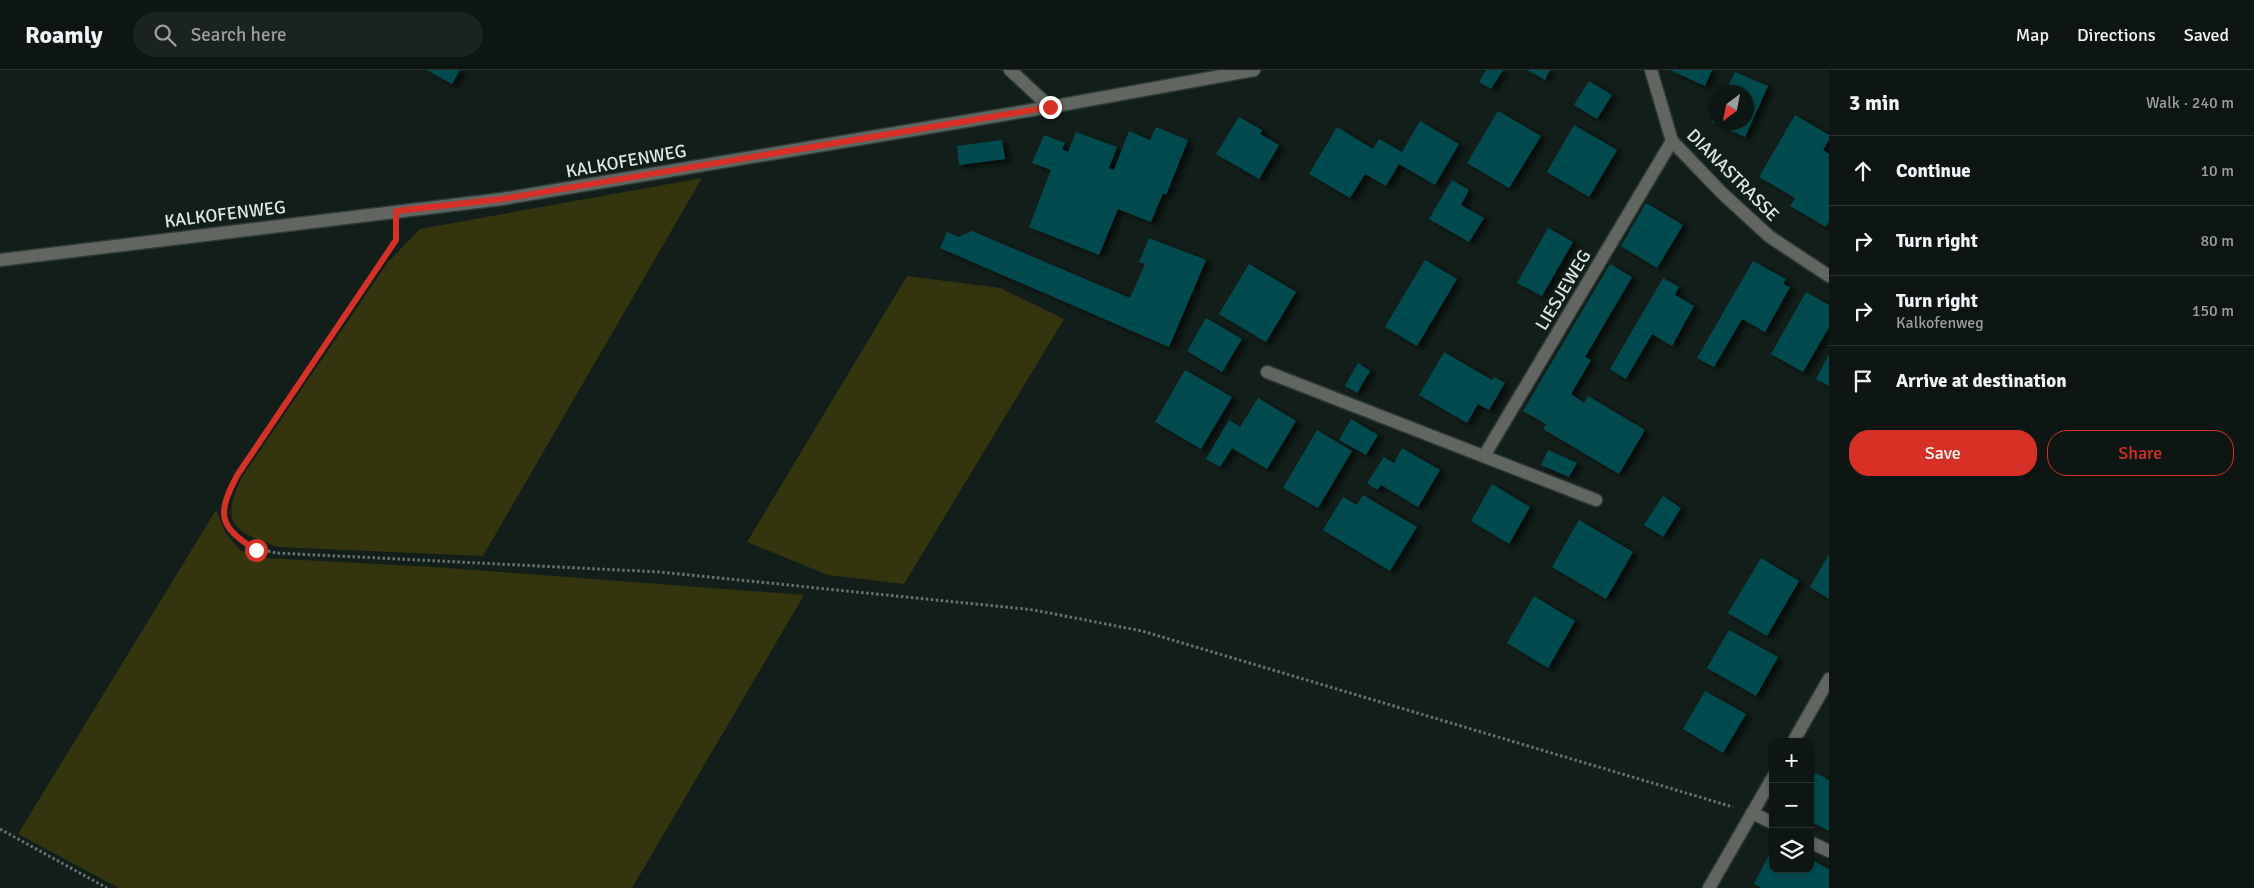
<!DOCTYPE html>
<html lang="en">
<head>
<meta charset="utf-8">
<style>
  :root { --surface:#0d1613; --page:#1b2321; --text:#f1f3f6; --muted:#9a9fa0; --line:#2d3533; --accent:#d93025 }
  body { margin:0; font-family:Signika,sans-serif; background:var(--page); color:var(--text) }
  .controls { position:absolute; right:15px; bottom:15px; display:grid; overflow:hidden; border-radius:10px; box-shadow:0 1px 4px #0004 }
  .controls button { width:45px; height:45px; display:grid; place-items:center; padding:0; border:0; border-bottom:1px solid var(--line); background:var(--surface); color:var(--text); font:25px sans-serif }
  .compass { position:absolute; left:1709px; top:15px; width:45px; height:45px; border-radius:50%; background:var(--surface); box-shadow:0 1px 4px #0004; rotate:212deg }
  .stop { position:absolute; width:15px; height:15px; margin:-11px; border:4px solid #d93025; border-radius:50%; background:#fff }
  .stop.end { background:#d93025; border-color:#fff; box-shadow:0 1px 5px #0008 }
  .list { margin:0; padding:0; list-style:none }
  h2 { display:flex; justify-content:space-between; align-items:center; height:65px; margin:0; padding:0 20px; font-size:21px }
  h2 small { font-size:16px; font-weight:400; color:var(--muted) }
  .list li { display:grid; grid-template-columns:32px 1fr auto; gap:15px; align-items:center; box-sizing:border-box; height:70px; padding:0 20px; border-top:1px solid var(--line) }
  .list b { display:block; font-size:19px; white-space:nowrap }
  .list p { margin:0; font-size:16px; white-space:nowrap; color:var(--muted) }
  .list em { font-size:16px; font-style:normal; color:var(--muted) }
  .actions { display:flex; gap:10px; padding:15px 20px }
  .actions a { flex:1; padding:11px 0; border:1px solid var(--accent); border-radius:20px; text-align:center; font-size:18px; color:var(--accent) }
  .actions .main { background:var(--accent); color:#fff }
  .icon { flex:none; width:28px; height:28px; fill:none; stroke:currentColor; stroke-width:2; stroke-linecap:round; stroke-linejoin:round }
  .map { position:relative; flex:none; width:1829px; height:818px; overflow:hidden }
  header { display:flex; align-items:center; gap:30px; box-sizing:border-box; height:70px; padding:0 25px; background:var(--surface); border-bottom:1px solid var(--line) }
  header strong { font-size:24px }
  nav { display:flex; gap:28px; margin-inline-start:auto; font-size:18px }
  .search { width:350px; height:45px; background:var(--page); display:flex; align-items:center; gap:12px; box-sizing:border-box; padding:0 18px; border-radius:28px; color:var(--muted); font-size:19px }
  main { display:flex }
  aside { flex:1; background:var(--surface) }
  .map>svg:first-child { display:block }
  .green { fill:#35350d }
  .building { fill:#004b4f; filter:url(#shadow) }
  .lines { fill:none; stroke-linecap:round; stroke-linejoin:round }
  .service-casing { stroke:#2e3a35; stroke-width:15 }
  .minor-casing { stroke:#2e3a35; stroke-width:15 }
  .path { stroke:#67726e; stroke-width:3; stroke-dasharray:2.5 2.5; stroke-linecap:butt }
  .service { stroke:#626661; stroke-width:12 }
  .minor { stroke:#626661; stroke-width:12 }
  .route { stroke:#d93025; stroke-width:6 }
  .labels { text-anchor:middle; stroke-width:4.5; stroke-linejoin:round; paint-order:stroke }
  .street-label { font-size:18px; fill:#dfe8e4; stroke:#111e19 }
</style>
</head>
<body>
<header>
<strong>Roamly</strong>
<div class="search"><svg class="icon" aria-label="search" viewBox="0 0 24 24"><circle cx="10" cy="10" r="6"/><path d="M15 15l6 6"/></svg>Search here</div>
<nav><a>Map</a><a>Directions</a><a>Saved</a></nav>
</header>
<main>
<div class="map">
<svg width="1829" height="818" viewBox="0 0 1829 818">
  <defs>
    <filter id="shadow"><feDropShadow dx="5.5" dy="3" stdDeviation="2.5" flood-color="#0009"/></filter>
  </defs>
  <rect width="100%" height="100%" fill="#111e19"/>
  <g class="green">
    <path d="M 702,108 L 483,486 L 278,477 C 234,461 219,455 242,407 L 388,192 L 420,159 Z"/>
    <polygon points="907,206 1000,218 1064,249 904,514 828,505 747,472"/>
    <polygon points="216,440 226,464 241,481 265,488 435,497 804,525 632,818 119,818 18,764"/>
  </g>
  <g class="building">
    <polygon points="427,0 460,0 452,14"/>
    <polygon points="1486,0 1503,0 1491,19 1479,12"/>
    <polygon points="1527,0 1550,0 1545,10"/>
    <polygon points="1670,0 1712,0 1705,16"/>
    <polygon points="1735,2 1768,16 1745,67 1712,52 1716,42 1716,52 1746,52 1746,22 1725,22"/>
    <polygon points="1589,11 1612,25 1597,49 1574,35"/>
    <polygon points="1498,41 1541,66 1509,118 1467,93"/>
    <polygon points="1795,45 1829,65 1829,70 1823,80 1829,84 1829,152 1826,157 1790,136 1795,128 1759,107"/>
    <polygon points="1239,47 1262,60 1260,64 1279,75 1259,109 1216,84"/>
    <polygon points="1420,51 1459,74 1435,115 1399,94 1386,116 1365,104 1350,128 1309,104 1337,57 1373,79 1379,69 1402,82"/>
    <polygon points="1574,55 1617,80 1589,127 1547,102"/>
    <polygon points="1156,57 1188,70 1166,125 1163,123 1151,152 1118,139 1099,185 1029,157 1051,100 1032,93 1044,65 1065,73 1062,79 1068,82 1076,62 1117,77 1109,98 1114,100 1129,61 1150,70"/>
    <polygon points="1002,70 1005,89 959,95 957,76"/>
    <polygon points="1452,110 1469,120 1461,135 1484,148 1469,172 1429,149"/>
    <polygon points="1646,133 1683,155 1657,198 1621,176"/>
    <polygon points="1548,158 1573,172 1542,226 1517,213"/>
    <polygon points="972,161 1130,228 1145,194 1139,192 1149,168 1206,190 1169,277 940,178 947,162 959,167"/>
    <polygon points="1425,190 1457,209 1417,276 1385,257"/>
    <polygon points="1753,191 1786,209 1783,214 1790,217 1765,262 1742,249 1714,297 1697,288"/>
    <polygon points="1249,194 1296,222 1266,272 1219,244"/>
    <polygon points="1610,194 1632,207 1585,287 1591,290 1571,324 1584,333 1588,326 1645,360 1619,404 1543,359 1546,354 1523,341"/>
    <polygon points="1663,208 1679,217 1675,225 1694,236 1672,276 1652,264 1626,309 1610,299"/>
    <polygon points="1806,222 1829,235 1829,257 1803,302 1771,284"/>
    <polygon points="1206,248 1242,269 1222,302 1187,281"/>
    <polygon points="1444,282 1492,310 1494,307 1505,313 1489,340 1478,334 1467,353 1419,325"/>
    <polygon points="1829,284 1829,316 1816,309"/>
    <polygon points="1358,293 1370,301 1357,323 1345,316"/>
    <polygon points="1185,300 1232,327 1201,379 1155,352"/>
    <polygon points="1258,328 1296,351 1267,399 1232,378 1220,397 1206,389 1229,350 1240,357"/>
    <polygon points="1351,349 1378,365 1366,385 1339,370"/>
    <polygon points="1317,360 1352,381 1318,438 1283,418"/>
    <polygon points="1402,378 1440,400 1418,437 1381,415 1377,420 1367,413 1384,387 1394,393"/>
    <polygon points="1548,380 1577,393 1569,407 1541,395"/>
    <polygon points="1492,414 1530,437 1509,474 1471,451"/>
    <polygon points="1363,425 1417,457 1390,501 1323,460 1343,427 1357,435"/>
    <polygon points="1663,426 1681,438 1663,467 1644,455"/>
    <polygon points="1579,450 1633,482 1606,529 1552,497"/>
    <polygon points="1829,484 1829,529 1810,517"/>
    <polygon points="1761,488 1799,511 1767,566 1728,543"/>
    <polygon points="1534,526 1575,551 1548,598 1507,573"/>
    <polygon points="1729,560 1778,587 1756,626 1707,598"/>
    <polygon points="1705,621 1746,644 1723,683 1683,659"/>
    <polygon points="1816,703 1829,710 1829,761 1810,751 1810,714"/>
    <polygon points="1773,777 1773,799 1810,799 1810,789 1829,799 1829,818 1762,818 1754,814"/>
  </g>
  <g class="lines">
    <defs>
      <g id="service">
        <polyline points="1010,0 1050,37"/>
        <polyline points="0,190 502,129 1050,37"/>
        <polyline points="1752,743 1773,753"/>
        <polyline points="1810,772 1829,781"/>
      </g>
      <g id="minor">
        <polyline points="1651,0 1672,71 1722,123 1770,167 1829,206"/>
        <polyline points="1050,37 1254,0"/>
        <polyline points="1267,302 1596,430"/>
        <polyline points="1484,386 1672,71"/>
        <polyline points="1793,672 1829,609"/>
        <polyline points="1709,818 1773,707"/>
      </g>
    </defs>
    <use href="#service" class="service-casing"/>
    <use href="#minor" class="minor-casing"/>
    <g class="path">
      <path d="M 396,162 L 396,170 L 238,404 C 233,414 225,425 224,437 C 220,467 254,479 277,483 L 660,502 L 1034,540 L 1142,561 L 1733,737"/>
      <polyline points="0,759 107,818"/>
    </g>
    <use href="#service" class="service"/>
    <use href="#minor" class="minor"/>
  </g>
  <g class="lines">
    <path class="route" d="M 256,480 C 217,456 217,443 238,404 L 396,170 L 396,141 L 502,129 L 1050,37"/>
  </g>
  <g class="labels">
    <g class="street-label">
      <text transform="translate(626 91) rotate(-10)" y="6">KALKOFENWEG</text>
      <text transform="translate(1733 105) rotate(45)" y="6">DIANASTRASSE</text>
      <text transform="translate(225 144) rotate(-7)" y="6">KALKOFENWEG</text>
      <text transform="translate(1563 220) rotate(-59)" y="6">LIESJEWEG</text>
    </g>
  </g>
</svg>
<div class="controls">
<button>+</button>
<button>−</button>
<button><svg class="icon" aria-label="layers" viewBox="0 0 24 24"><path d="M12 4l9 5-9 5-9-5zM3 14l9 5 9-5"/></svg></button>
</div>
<svg class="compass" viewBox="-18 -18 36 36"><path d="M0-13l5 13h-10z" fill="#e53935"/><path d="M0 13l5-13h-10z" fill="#9a9fa0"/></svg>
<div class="stop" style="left:256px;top:480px"></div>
<div class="stop end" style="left:1050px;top:37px"></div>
</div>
<aside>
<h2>3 min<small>Walk · 240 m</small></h2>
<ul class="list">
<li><svg class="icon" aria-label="ahead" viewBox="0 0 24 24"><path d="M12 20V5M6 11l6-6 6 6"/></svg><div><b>Continue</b></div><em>10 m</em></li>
<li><svg class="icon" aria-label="right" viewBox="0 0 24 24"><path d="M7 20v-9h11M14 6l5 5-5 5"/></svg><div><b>Turn right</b></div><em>80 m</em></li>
<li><svg class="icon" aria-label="right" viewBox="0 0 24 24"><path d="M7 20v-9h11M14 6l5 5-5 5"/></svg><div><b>Turn right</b><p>Kalkofenweg</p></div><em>150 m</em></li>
<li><svg class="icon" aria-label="arrive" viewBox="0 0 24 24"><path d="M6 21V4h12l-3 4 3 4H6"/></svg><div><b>Arrive at destination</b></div></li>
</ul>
<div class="actions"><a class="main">Save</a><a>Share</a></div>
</aside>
</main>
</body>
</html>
